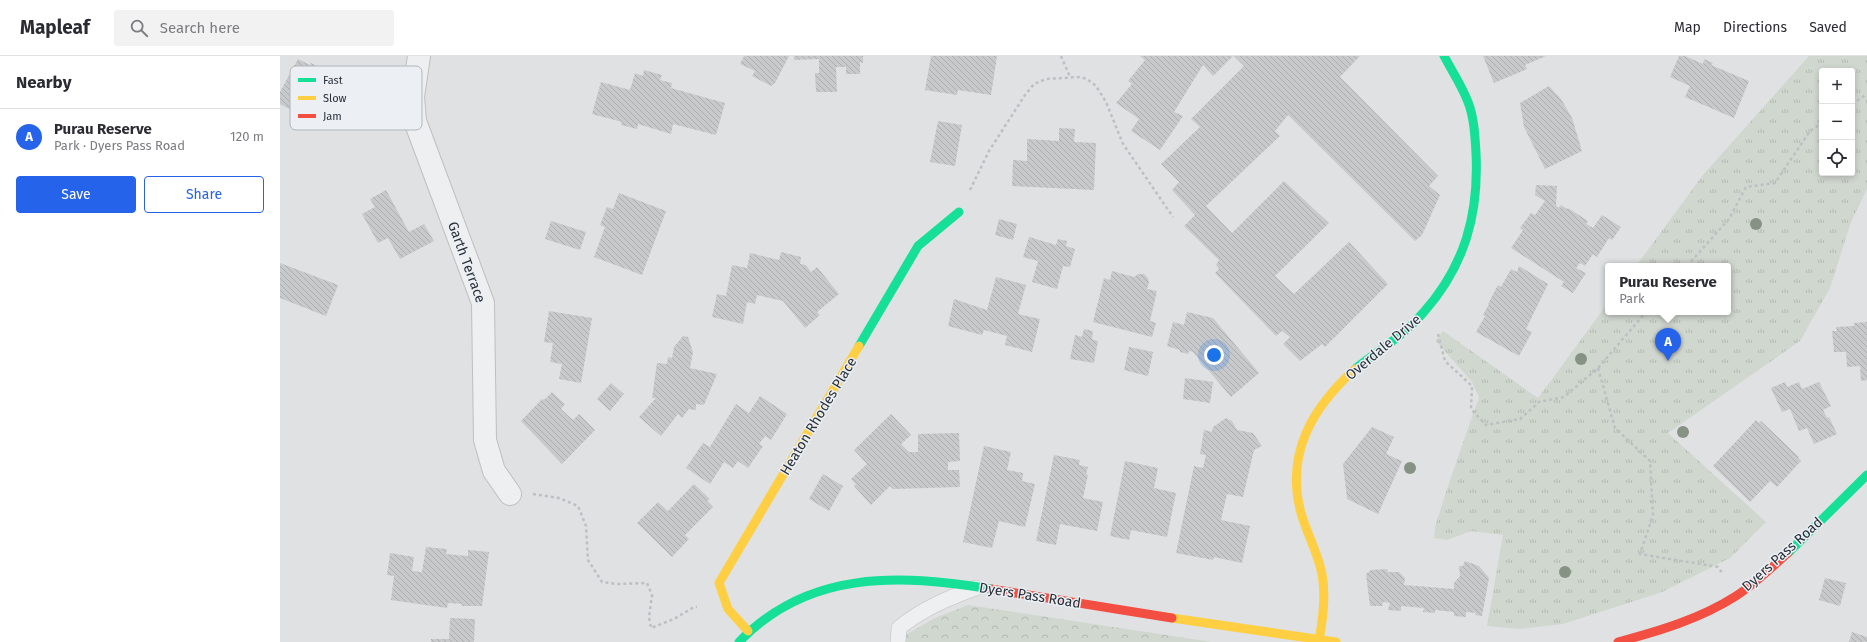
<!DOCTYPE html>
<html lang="en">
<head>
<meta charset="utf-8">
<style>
  :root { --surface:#fff; --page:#f2f2f3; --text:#2b2b33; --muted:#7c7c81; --line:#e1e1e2; --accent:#2563eb }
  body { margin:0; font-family:"Fira Sans",sans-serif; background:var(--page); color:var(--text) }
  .controls { position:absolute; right:12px; top:12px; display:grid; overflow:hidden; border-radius:4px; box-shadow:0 2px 6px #0003 }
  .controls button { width:36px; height:36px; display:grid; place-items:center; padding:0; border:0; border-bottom:1px solid var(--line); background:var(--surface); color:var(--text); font:20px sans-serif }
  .you { position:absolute; left:934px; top:299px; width:14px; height:14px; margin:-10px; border:3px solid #fff; border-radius:50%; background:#1a73e8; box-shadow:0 0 0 6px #1a73e833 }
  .badge { display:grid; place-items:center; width:26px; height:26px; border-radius:50%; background:var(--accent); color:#fff; font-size:13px; font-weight:700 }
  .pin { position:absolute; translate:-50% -33px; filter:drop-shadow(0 1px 2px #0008) }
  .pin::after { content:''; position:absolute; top:21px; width:14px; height:12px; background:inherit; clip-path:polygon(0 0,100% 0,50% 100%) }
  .popup { position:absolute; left:1325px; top:207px; width:126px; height:52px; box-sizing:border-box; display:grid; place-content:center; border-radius:4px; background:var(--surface); filter:drop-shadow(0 1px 3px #0005); font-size:13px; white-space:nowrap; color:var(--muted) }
  .popup b { font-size:15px; color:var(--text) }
  .popup::after { content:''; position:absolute; left:50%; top:100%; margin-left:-8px; border:8px solid transparent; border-top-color:var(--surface) }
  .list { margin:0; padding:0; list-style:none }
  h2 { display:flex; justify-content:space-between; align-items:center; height:52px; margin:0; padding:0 16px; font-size:17px }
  h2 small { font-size:13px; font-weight:400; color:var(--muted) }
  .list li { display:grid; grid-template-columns:26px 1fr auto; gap:12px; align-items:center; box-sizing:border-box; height:56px; padding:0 16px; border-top:1px solid var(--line) }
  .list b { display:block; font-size:15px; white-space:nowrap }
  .list p { margin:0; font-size:13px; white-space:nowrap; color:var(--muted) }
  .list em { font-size:13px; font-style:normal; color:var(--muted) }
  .actions { display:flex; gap:8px; padding:12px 16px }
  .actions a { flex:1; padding:9px 0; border:1px solid var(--accent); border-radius:4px; text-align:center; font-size:14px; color:var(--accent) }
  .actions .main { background:var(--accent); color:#fff }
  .icon { flex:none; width:22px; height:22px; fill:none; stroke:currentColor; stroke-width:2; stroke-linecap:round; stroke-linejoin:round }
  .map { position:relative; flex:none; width:1587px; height:586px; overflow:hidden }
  header { display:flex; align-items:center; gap:24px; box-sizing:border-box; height:56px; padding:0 20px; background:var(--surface); border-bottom:1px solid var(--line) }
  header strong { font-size:19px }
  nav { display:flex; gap:22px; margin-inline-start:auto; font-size:14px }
  .search { width:280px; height:36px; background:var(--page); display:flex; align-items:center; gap:10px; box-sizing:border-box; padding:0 14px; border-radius:4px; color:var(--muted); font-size:15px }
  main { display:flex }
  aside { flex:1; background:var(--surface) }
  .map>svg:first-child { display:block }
  .grass { fill:url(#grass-tufts); fill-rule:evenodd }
  .forest { fill:url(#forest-crowns) }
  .building { fill:url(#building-back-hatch) }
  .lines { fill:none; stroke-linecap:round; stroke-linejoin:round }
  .lane-casing { stroke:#bdbfc1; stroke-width:16 }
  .street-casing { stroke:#bdbfc1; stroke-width:24 }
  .path { stroke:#bdc0c2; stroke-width:2.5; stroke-dasharray:3 3; stroke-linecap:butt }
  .lane { stroke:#eeeff0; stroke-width:15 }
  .street { stroke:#eeeff0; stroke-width:22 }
  .fast { stroke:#16e098; stroke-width:9 }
  .slow { stroke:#ffcf43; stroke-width:9 }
  .jam { stroke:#f24e42; stroke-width:9 }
  .tree { fill:#869384 }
  .labels { text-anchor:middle; stroke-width:3; stroke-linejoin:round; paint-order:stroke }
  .street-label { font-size:14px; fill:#28303a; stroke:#eceff3 }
  .key { fill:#eceff3; stroke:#b1b6bc; stroke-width:1 }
  .key-label { font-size:11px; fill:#28303a }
</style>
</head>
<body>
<header>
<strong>Mapleaf</strong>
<div class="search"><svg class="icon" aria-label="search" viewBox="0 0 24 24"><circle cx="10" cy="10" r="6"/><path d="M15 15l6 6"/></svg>Search here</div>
<nav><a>Map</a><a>Directions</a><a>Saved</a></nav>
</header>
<main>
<aside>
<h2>Nearby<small></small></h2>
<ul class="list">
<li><span class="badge">A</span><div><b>Purau Reserve</b><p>Park · Dyers Pass Road</p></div><em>120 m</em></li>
</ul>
<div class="actions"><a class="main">Save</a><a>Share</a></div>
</aside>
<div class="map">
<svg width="1587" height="586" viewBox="0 0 1587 586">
  <defs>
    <pattern id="grass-tufts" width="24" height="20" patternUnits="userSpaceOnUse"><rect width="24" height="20" fill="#d0d7cf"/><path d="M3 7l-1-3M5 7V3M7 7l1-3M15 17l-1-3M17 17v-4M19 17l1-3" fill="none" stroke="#b3b9b2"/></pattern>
    <pattern id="forest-crowns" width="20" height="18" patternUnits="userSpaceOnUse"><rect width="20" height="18" fill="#d0d7cf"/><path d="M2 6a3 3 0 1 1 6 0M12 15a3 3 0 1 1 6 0" fill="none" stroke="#b3b9b2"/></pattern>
    <pattern id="building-back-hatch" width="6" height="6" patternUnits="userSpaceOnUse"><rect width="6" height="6" fill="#c7c9cb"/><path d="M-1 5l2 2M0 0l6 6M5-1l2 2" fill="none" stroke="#abadaf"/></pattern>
  </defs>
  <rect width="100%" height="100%" fill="#dfe1e3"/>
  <path class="grass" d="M 1529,0 L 1587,0 L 1587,133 L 1571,166 L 1550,232 L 1520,285 L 1388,377 L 1486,466 L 1450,502 L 1382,536 L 1283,568 L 1240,573 L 1207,570 L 1223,479 L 1191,475 L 1167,484 L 1154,482 L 1155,471 L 1167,433 L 1199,341 L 1192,326 L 1156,285 L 1163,275 L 1258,342 L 1328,247 L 1328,256 L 1448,256 L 1448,210 L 1356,210 L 1423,119 ZM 1542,15 L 1572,15 L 1572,117 L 1542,117 Z"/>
  <polygon class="forest" points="688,549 932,586 613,586 655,562"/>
  <g class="building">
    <polygon points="464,0 509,0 495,27 491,30 472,20 475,15 460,8"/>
    <polygon points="514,0 583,0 583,7 580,6 580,18 566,18 566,11 556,11 557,36 536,36 535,17 539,17 539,3 514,4"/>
    <polygon points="651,0 717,0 711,39 678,34 677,39 645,34"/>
    <polygon points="860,0 953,0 933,20 923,9 894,56 903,60 880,94 851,75 859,63 836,47 852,28 848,25 865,4"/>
    <polygon points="954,0 1080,0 1060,21 1158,120 1149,130 1160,139 1142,179 1135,185 1008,59 995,75 1000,80 926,150 952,177 1004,125 1049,167 995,220 1014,238 1069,186 1108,228 1045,291 1042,288 1020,305 1003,288 1010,281 1002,275 996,280 935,217 939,213 936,209 939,204 904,170 915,159 892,134 899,126 881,108 920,71 911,63 964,10"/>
    <polygon points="1203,0 1266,0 1245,9 1247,13 1214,27"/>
    <polygon points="1399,0 1405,0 1423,8 1424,3 1433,7 1431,9 1469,25 1454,62 1405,41 1410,30 1390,21"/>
    <polygon points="18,3 30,9 31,7 62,25 55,39 66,45 61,54 46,46 37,64 12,51 11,54 0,48 0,36"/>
    <polygon points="364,14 382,19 380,24 392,27 391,32 445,47 436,79 393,68 391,78 358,68 357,73 341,69 342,66 312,58 321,26 350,34 355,17 363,20"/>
    <polygon points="1269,30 1281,43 1292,62 1302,95 1265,113 1244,71 1240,47"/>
    <polygon points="658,65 682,69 675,110 650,106"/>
    <polygon points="779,72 795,73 794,86 816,87 814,134 732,130 733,104 747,105 747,83 779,85"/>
    <polygon points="1256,129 1277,130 1276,149 1279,152 1281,149 1287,153 1288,152 1308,165 1306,168 1313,172 1322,159 1341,171 1332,184 1329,182 1317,201 1313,198 1305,210 1300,207 1296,212 1306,217 1293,237 1281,230 1284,226 1231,192 1243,174 1240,172 1251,157 1255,159 1265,145 1255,139"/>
    <polygon points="106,134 129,176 144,168 154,185 120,203 108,182 98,187 82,158 95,151 90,143"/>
    <polygon points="339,137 386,155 362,219 314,201 325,171 320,169 327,151 333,153"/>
    <polygon points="719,163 737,168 733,184 715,179"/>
    <polygon points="271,165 306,176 300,194 265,183"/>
    <polygon points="749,181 776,189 778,183 787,185 786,190 795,193 790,211 783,210 777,233 752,226 758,205 743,201"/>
    <polygon points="501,196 521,201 520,208 526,209 531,216 537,211 559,238 537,256 540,259 525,272 503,245 477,239 475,248 467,246 463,268 432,261 437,238 446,240 452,209 467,212 470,197 499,204"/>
    <polygon points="0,207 58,229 46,260 0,242"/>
    <polygon points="1239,210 1268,228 1246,273 1252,276 1239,300 1196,276 1205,260 1203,259 1209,248 1208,248 1218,229 1221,231 1231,213 1237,216"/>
    <polygon points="832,215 854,221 858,218 864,218 868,222 869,227 867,233 877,235 870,265 876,267 872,281 813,266 824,222 830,224"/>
    <polygon points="716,221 746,229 738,258 760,263 752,296 725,289 727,280 704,274 702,279 668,270 674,243 707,254"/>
    <polygon points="269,255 312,262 301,327 279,323 282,308 270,306 273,287 264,286"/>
    <polygon points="907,256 933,262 979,317 951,341 913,296 909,295 908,298 900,296 900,294 887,290 893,266 904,269"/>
    <polygon points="1587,266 1587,324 1581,325 1580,310 1567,311 1566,296 1554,296 1552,275 1557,275 1556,271 1574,270 1574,267"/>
    <polygon points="804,273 813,275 812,283 818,285 814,307 790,303 795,279 802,281"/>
    <polygon points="403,280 408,281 413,296 410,312 437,318 424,349 416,348 416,354 409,353 402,362 398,358 381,380 359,361 376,342 372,342 377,307 387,308 388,301 392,302 394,291"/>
    <polygon points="849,291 873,296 868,320 844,314"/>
    <polygon points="905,322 933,326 930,347 903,343"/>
    <polygon points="1505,326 1507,331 1519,326 1522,333 1539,326 1551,350 1543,354 1547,362 1549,361 1557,378 1534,388 1527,372 1519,375 1510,353 1502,356 1491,332"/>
    <polygon points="331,327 344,338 330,355 317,343"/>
    <polygon points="272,336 285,348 281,353 293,364 299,358 315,374 282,408 241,365 262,343 264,344"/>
    <polygon points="480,340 507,358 491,384 485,380 479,388 483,390 468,412 458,405 453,412 444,406 430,428 406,412 423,387 430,391 456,348 469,357"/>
    <polygon points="611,358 631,379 621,388 629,396 638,396 638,378 679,377 680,405 668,406 668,414 679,414 680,431 613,433 610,430 591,449 574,430 576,428 571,423 587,408 574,394"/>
    <polygon points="946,362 952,365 957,374 973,377 982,390 974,394 963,441 947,438 941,464 970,470 962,507 934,501 933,504 896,497 914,410 923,412 926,399 920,398 924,374 932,376 933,371"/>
    <polygon points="1476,364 1479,367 1481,365 1519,401 1518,402 1521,405 1497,431 1490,425 1470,446 1433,410"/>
    <polygon points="1092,371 1114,381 1106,398 1122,405 1098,458 1067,443 1063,408"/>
    <polygon points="704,390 731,396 727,414 743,417 742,425 755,428 745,471 719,465 712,492 683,486"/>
    <polygon points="774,399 800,404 799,409 808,411 806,418 808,419 803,442 823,446 817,475 780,468 776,489 756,485"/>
    <polygon points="845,405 878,412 874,432 896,437 887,481 851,474 849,484 830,480"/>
    <polygon points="543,418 563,430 549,455 529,443"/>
    <polygon points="414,428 430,443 427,445 433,451 405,479 409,483 392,501 357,467 378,446 388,455"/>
    <polygon points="146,491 167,493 166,498 188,500 188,494 209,496 202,550 182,550 182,548 168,547 167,552 111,544 114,520 107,519 110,497 134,501 132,515 142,516"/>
    <polygon points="1185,505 1199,510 1209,522 1202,560 1195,559 1196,557 1186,556 1186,561 1174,560 1174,556 1155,554 1155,557 1143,556 1144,552 1121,550 1121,555 1108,554 1110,547 1103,546 1102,550 1090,550 1086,518 1091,514 1107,513 1108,516 1119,516 1125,522 1124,529 1174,533 1174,527 1180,520 1179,510 1183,510"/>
    <polygon points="1545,522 1566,527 1560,550 1539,544"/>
    <polygon points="170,562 195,563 194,586 151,586 151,583 169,583"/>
    <polygon points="1572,576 1587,581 1587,586 1569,586"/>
  </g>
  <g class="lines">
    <defs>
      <path id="lane" d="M 618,586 L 619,572 C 642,553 668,542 696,532"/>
      <polyline id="street" points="139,0 133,41 135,65 203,247 205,384 214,415 230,438"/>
    </defs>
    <use href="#lane" class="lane-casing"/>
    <use href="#street" class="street-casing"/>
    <g class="path">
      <polyline points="781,0 790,21"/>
      <polyline points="1572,48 1587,38"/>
      <polyline points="690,134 709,95 745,39 754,28 766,23 800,21 807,23 816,30 826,46 843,88 893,161"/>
      <polyline points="1407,210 1449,163 1466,131 1495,127 1530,75 1542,67"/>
      <polyline points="1158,278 1165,305 1192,330 1191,353 1206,369 1240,363 1259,346 1284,341 1318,312 1366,256"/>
      <polyline points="1318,312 1335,372 1370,405 1373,459 1360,498 1438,511 1443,518"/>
      <polyline points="253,438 279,442 298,450 306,470 308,504 322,526 337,528 367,527 372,539 369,561 371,572 394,563 414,551 417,551"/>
    </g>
    <use href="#lane" class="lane"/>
    <use href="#street" class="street"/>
    <g class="fast">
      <polyline points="579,290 638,190 679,156"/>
      <path d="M 1075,313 C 1098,295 1124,279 1143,257 C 1185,210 1199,158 1196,97 C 1195,80 1194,61 1188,46 C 1182,30 1172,15 1164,0"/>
      <polyline points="1508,497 1587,419"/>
      <path d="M 459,586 C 528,514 619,518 711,533"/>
    </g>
    <g class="slow">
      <polyline points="892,562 1056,586"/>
      <polyline points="468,575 448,553 439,527 579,290"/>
      <path d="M 1039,584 C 1043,563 1046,539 1042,518 C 1038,497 1027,478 1021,457 C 1005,398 1032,352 1075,313"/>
    </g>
    <g class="jam">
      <polyline points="711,533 892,562"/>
      <path d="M 1338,586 C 1379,575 1420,563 1456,540 C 1475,528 1491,512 1508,497"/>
    </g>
  </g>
  <g class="tree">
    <circle cx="1476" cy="168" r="6"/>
    <circle cx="1301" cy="303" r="6"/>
    <circle cx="1403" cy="376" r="6"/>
    <circle cx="1130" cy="412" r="6"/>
    <circle cx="1285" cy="516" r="6"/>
  </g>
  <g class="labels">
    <g class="street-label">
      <text transform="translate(187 206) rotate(70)" y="5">Garth Terrace</text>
      <text transform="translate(1103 291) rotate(-40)" y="5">Overdale Drive</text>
      <text transform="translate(538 360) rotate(-59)" y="5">Heaton Rhodes Place</text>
      <text transform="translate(1502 498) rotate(-42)" y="5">Dyers Pass Road</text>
      <text transform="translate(750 539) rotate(9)" y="5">Dyers Pass Road</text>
    </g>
  </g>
  <rect x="10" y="10" width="132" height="64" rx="6" class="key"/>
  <rect x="18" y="22" width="18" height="4" fill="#16e098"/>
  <rect x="18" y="40" width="18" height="4" fill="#ffcf43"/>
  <rect x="18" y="58" width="18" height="4" fill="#f24e42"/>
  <g class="key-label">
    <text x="43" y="28">Fast</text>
    <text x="43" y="46">Slow</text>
    <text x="43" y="64">Jam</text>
  </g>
</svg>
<div class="controls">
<button>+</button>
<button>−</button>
<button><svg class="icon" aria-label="locate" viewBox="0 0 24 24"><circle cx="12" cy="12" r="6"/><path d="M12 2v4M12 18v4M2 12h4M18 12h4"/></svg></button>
</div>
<div class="you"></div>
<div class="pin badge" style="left:1388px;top:305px">A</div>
<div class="popup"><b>Purau Reserve</b>Park</div>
</div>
</main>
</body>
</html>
